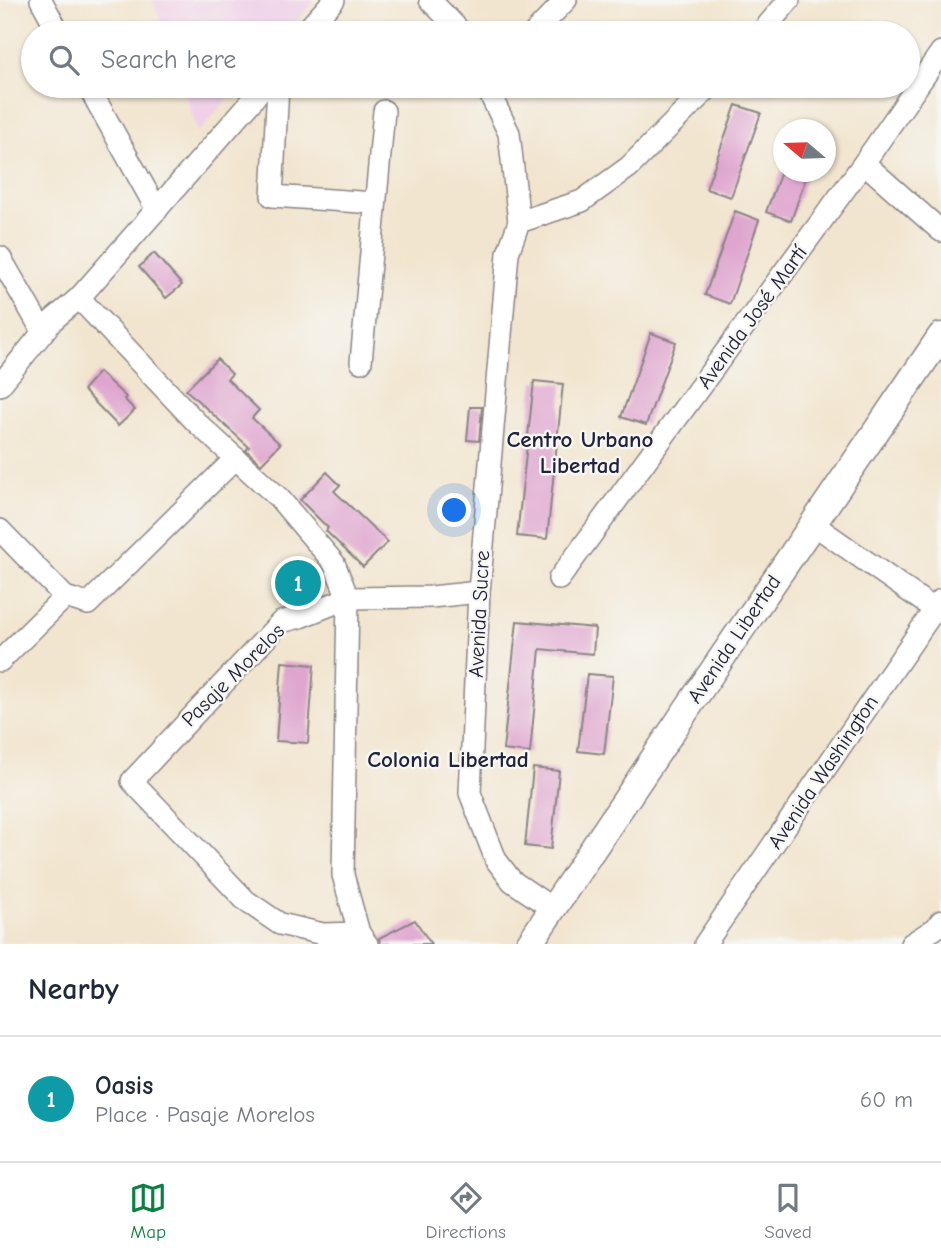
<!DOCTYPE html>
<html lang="en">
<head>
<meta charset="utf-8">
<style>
  :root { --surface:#fff; --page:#f2f2f3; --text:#1f2937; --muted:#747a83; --line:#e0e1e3; --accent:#0b8043 }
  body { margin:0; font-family:"Comic Neue",sans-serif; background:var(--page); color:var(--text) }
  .compass { position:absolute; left:773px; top:119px; width:63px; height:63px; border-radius:50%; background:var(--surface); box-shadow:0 2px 5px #0004; rotate:289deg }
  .you { position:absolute; left:455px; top:511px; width:24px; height:24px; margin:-18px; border:5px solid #fff; border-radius:50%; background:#1a73e8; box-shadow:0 0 0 10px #1a73e833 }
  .badge { display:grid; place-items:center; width:46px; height:46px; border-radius:50%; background:var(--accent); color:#fff; font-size:23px; font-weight:700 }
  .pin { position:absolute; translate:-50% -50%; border:4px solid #fff; box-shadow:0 2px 7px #0006 }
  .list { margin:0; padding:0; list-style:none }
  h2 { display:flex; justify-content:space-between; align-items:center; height:91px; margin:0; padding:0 28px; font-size:30px }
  h2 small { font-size:23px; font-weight:400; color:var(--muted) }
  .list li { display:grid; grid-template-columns:46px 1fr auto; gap:21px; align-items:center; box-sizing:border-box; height:126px; padding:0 28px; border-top:2px solid var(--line) }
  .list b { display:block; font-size:26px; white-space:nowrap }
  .list p { margin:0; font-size:23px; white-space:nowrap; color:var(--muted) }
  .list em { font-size:23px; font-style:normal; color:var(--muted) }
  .icon { flex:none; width:38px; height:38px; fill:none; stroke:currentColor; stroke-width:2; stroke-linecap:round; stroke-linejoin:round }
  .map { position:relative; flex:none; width:941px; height:944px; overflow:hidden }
  .search { position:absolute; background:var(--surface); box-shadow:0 2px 5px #0004; left:21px; right:21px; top:21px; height:77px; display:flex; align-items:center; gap:18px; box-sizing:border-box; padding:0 24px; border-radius:38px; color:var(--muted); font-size:26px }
  .sheet { height:217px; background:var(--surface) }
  nav { display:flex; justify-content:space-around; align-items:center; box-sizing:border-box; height:98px; border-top:2px solid var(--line); background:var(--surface); font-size:19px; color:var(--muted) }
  nav a { display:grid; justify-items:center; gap:4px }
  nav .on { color:var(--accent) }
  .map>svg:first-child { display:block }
  .built { fill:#efd0e7 }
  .building { fill:#dfa5cf }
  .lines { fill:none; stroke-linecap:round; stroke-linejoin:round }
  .minor-casing { stroke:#8a8485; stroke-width:24 }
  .major-casing { stroke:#8a8485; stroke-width:29 }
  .minor { stroke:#fff; stroke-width:21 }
  .major { stroke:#fff; stroke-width:26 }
  .labels { text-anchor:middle; stroke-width:5; stroke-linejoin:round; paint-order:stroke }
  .street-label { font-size:21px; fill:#22223b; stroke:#f6f6f2 }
  .neighbourhood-label { font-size:23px; font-weight:bold; fill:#22223b; stroke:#f6f6f2 }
</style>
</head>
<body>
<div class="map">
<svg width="941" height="944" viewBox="0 0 941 944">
  <rect width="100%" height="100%" fill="#f6f6f2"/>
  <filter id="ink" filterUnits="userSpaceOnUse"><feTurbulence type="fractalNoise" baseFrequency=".0143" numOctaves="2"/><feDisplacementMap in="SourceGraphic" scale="14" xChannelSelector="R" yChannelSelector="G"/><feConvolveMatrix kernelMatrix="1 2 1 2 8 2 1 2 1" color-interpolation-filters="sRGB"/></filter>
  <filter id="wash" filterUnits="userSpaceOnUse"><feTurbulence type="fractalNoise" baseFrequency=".00686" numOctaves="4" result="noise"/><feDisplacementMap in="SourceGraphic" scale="28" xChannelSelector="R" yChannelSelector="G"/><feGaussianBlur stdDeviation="1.57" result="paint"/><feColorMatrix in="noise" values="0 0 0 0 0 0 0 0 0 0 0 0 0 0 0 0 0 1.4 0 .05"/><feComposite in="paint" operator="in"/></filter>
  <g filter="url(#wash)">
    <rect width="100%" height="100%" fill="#f2e5cf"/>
    <g class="built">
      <polygon points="153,0 315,0 286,33 165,33"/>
      <polygon points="182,86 239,86 198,133"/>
    </g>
    <g id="blocks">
      <g class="building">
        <polygon points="736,105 761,113 731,197 706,189"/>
        <polygon points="781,172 808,172 791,221 766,212"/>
        <polygon points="735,211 759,220 730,304 705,295"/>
        <polygon points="154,253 182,285 166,298 139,267"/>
        <polygon points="651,333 676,342 646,425 621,417"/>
        <polygon points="217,359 232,374 227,379 259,410 252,418 280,444 261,464 246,450 249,447 186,390"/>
        <polygon points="99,372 126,397 124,399 135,410 118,426 83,390"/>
        <polygon points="534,381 563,384 547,539 517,536"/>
        <polygon points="470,407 482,407 479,441 467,440"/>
        <polygon points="327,472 340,485 334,491 388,542 363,567 326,531 328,528 300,500"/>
        <polygon points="302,565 317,579 295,602 280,587"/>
        <polygon points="517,621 595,628 593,654 540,649 530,753 503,750"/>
        <polygon points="282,662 314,665 308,743 276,741"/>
        <polygon points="587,674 613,676 604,754 578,751"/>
        <polygon points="533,768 559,771 551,849 525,846"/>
        <polygon points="415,920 431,944 380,944 379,938"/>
      </g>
    </g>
  </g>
  <g filter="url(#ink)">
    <use href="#blocks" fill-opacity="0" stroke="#8a8485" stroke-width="2"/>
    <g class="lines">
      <defs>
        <g id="minor">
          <polyline points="41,0 59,33"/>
          <polyline points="430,0 462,33"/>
          <polyline points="304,33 334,0"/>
          <polyline points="534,33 566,0"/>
          <polyline points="761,33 789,0"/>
          <polyline points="88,86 157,210"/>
          <polyline points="278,86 272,196 375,203"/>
          <polyline points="486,86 509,133 519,222 508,253 479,592 470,793 496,860 512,881 553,909"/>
          <polyline points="864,163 941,231"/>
          <polyline points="519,222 582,201 629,167 710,86"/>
          <polyline points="0,257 43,332"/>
          <polyline points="79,298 196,422 279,498 334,563 348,598 343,875 359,933 367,944"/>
          <polyline points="361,362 384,111"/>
          <polyline points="0,385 53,320 79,298 250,103 263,86"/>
          <polyline points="813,524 934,609"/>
          <polyline points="0,530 65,597"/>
          <polyline points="559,579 864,163 941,52"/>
          <polyline points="0,661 65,597 88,604 236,458"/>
          <polyline points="359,933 323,934 280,924 246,901 132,781 281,622 300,617 348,598 431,597 479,592"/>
          <polyline points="705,944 941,600"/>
          <polyline points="911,944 936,928 941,921"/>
        </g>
        <polyline id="major" points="529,944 691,703 941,336"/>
      </defs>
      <use href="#minor" class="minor-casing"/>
      <use href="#major" class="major-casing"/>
      <use href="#minor" class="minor"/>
      <use href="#major" class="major"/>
    </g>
  </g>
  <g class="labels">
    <g class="street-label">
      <text transform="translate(752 317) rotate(-54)" y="7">Avenida José Martí</text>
      <text transform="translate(479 614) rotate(-87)" y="7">Avenida Sucre</text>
      <text transform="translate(734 639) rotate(-56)" y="7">Avenida Libertad</text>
      <text transform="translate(233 675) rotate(-45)" y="7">Pasaje Morelos</text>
      <text transform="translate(823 772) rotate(-56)" y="7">Avenida Washington</text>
    </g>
    <g class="neighbourhood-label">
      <text x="580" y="447">Centro Urbano<tspan x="580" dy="26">Libertad</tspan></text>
      <text x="448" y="767">Colonia Libertad</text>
    </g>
  </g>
</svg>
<svg class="compass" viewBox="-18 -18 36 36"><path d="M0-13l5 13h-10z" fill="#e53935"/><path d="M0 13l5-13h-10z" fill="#747a83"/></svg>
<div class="you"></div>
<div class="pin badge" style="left:298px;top:583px;background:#0f9aa8">1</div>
<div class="search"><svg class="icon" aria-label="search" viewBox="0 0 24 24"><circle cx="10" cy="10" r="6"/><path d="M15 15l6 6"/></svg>Search here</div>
</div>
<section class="sheet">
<h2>Nearby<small></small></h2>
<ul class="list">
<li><span class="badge" style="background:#0f9aa8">1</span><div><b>Oasis</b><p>Place · Pasaje Morelos</p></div><em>60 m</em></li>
</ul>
</section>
<nav>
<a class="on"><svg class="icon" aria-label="map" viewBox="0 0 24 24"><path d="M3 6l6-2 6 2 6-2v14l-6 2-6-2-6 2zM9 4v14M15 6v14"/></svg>Map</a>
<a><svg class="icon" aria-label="directions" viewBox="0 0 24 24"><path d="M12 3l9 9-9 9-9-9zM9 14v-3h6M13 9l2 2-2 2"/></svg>Directions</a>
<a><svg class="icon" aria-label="saved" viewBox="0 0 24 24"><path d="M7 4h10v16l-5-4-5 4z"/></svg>Saved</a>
</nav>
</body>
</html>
